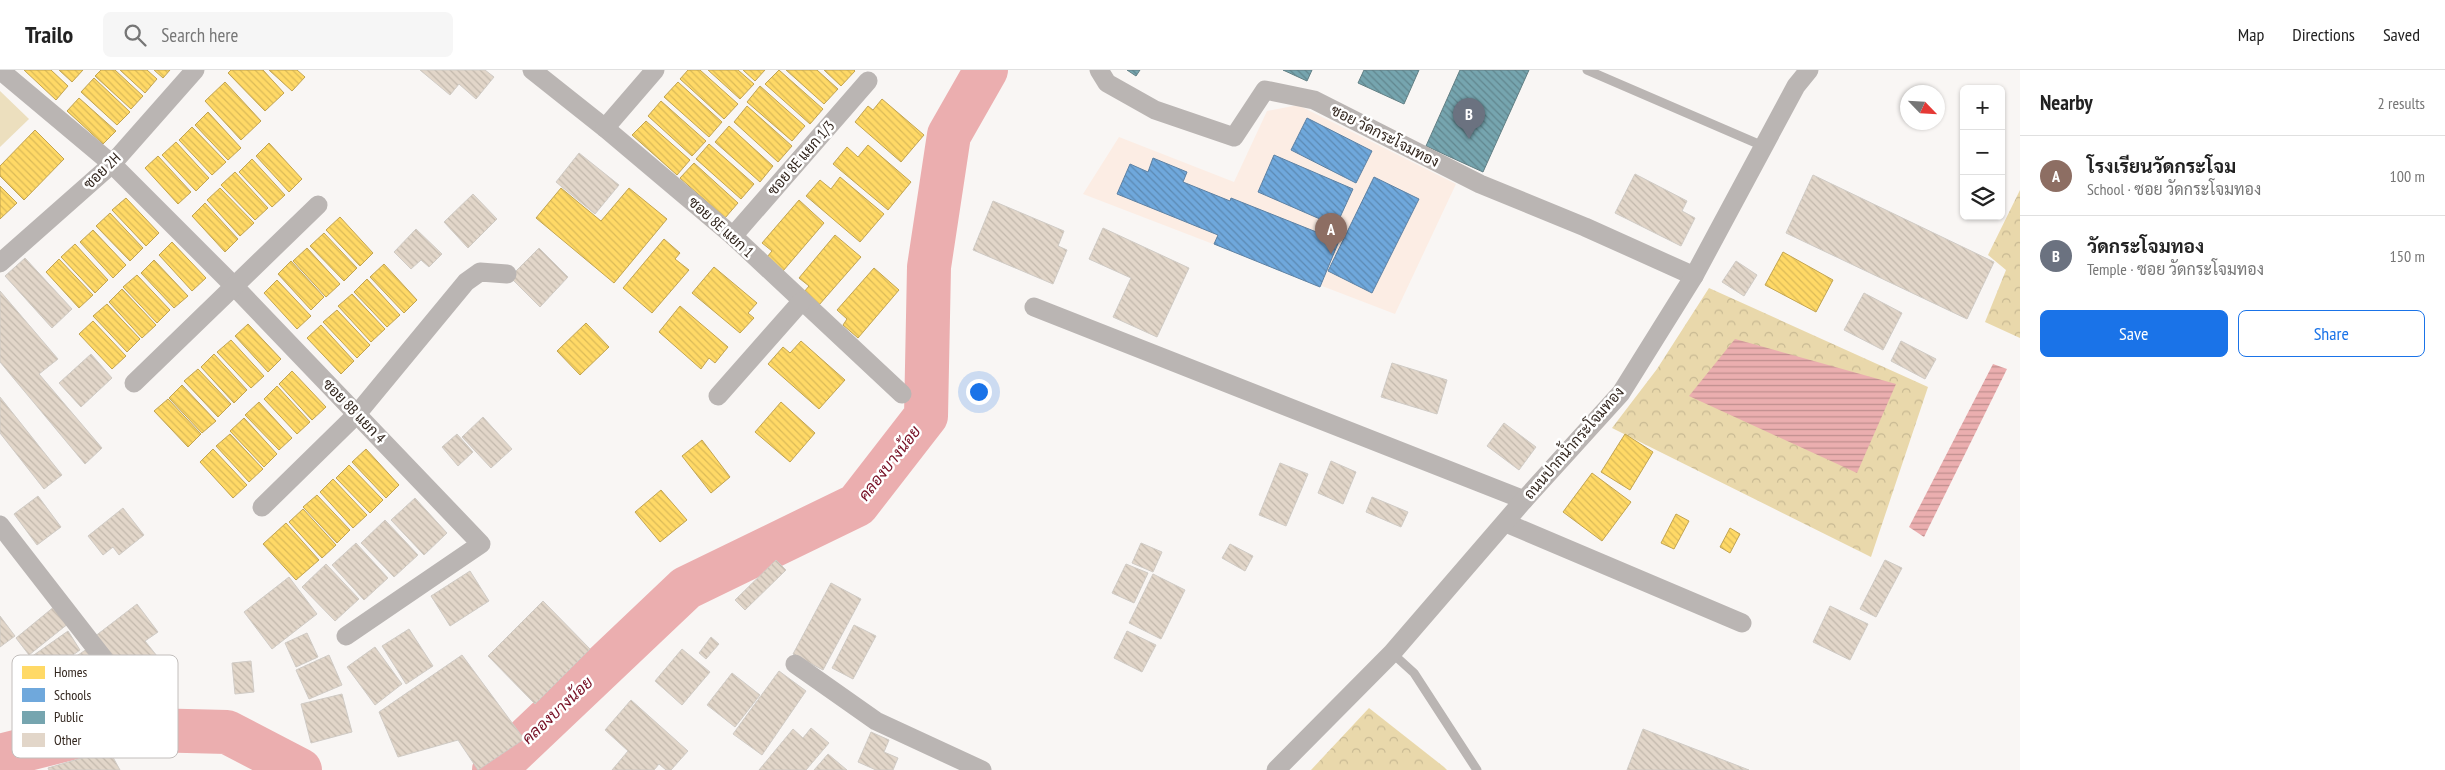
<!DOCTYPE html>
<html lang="en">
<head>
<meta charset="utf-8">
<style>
  :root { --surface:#fff; --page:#f6f6f6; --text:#222; --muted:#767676; --line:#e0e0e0; --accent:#1a73e8 }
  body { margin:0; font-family:"PT Sans Narrow",Sarabun,sans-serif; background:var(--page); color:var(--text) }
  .controls { position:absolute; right:15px; top:15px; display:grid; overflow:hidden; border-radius:8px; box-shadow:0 1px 4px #0004 }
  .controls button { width:45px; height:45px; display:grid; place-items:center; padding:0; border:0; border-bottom:1px solid var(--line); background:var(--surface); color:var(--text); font:25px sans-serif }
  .compass { position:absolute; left:1900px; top:15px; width:45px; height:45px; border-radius:50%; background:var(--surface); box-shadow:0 1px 4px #0004; rotate:115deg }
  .you { position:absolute; left:978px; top:321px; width:18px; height:18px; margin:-12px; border:4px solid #fff; border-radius:50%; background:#1a73e8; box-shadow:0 0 0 8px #1a73e833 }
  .badge { display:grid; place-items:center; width:32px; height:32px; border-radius:50%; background:var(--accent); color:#fff; font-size:16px; font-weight:700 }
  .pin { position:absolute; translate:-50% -41px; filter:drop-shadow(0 1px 2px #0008) }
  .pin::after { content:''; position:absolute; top:26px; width:18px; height:15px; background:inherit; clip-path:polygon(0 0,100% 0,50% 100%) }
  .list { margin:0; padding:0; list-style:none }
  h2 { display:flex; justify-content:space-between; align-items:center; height:65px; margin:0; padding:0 20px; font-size:21px }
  h2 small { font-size:16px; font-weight:400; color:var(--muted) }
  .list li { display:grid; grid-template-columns:32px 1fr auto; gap:15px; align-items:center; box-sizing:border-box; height:80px; padding:0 20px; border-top:1px solid var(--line) }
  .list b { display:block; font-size:19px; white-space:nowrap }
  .list p { margin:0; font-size:16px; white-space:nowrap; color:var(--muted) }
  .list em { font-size:16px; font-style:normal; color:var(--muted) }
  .actions { display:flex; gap:10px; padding:15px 20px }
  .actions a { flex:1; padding:11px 0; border:1px solid var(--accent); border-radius:8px; text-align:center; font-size:18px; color:var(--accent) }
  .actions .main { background:var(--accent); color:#fff }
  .icon { flex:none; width:28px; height:28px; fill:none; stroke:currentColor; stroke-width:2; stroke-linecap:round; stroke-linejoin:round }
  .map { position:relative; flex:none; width:2020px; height:700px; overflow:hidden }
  header { display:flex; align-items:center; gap:30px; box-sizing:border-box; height:70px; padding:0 25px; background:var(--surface); border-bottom:1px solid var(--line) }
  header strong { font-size:24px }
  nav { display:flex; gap:28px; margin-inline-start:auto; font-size:18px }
  .search { width:350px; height:45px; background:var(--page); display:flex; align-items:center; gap:12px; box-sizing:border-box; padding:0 18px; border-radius:8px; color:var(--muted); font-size:19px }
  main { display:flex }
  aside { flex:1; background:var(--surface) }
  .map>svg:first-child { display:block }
  .built { fill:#fcede4 }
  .grass { fill:#ecdfbe }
  .forest { fill:url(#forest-crowns) }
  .water { fill:url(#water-rules) }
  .homes { fill:url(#homes-back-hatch); stroke:#c2a451 }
  .schools { fill:url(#schools-back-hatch); stroke:#5d81a3 }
  .public { fill:url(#public-back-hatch); stroke:#627f84 }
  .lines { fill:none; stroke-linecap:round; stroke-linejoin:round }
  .river { stroke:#ebaeaf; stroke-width:44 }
  .building { fill:url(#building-back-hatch); stroke:#d0cbc5 }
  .service { stroke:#bab5b3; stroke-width:9 }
  .minor { stroke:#bab5b3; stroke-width:19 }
  .labels { text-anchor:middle; stroke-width:5; stroke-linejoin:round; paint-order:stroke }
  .street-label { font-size:15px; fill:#33271f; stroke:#fff }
  .water-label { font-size:16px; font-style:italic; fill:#750d22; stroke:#fff }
  .key { fill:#fff; stroke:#c2bebc; stroke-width:1 }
  .key-label { font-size:14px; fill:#33271f }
</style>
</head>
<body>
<header>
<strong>Trailo</strong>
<div class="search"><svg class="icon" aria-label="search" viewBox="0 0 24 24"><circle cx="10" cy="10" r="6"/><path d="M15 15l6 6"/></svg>Search here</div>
<nav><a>Map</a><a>Directions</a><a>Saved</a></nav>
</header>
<main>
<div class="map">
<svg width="2020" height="700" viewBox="0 0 2020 700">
  <defs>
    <pattern id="forest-crowns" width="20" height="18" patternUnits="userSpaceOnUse" patternTransform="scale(1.25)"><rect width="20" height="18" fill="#e9d8ab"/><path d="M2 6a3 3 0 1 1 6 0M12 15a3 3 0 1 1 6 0" fill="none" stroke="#c8b993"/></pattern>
    <pattern id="water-rules" width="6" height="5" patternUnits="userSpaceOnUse" patternTransform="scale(1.25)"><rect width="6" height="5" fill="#ebaeaf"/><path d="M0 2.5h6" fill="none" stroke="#bf8e8e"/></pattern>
    <pattern id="homes-back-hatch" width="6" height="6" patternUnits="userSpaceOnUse" patternTransform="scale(1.25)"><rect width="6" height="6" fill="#ffd966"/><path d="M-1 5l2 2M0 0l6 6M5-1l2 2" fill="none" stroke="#dbba58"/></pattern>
    <pattern id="schools-back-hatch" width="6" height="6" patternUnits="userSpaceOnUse" patternTransform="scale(1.25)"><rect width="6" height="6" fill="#6fa8dc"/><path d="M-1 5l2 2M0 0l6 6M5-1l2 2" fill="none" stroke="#5c89b2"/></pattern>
    <pattern id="public-back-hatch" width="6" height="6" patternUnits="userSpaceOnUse" patternTransform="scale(1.25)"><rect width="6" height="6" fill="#76a5af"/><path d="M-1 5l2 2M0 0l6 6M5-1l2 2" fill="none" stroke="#61868e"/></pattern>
    <pattern id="building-back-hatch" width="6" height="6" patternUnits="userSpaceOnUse" patternTransform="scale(1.25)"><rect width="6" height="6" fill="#e2d6c9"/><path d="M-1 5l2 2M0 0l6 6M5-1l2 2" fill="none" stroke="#c2b8ac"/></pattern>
  </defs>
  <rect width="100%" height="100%" fill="#f9f6f4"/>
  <polygon class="built" points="1298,35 1456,114 1395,244 1083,124 1119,67 1234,112 1267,41"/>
  <polygon class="grass" points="0,21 29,49 0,77"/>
  <g class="forest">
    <polygon points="2020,120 2020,268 1985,252 2006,200 1988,185"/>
    <polygon points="1709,218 1928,317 1871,487 1612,358 1657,299"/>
    <polygon points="1369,638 1444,697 1447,700 1311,700"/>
  </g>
  <g class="water">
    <polygon points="1735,269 1896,314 1857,403 1689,326"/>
    <polygon points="1993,294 2007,299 1924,467 1909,457"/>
  </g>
  <g class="homes">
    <polygon points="24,0 51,0 68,16 56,30"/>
    <polygon points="59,0 83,0 72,12"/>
    <polygon points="101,0 115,0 143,26 131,39 95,6"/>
    <polygon points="120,0 147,0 157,9 145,23"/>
    <polygon points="154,0 170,0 163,8"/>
    <polygon points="231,0 263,0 284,23 265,41 228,3"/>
    <polygon points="269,0 297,0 305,7 292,21"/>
    <polygon points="688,0 700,0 738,34 724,49 680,9"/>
    <polygon points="708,0 738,0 754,14 740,29"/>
    <polygon points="743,0 765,0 755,11"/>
    <polygon points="779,0 823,39 810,54 765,14"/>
    <polygon points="786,0 817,0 838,19 824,34"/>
    <polygon points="824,0 854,0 855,1 841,16"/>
    <polygon points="94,8 130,42 117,55 81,22"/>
    <polygon points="225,12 261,51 241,70 205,31"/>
    <polygon points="678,12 722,52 709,67 664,27"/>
    <polygon points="760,16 805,56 792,71 747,32"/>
    <polygon points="79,28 116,61 103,74 67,41"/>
    <polygon points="882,29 924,65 901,92 855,52 868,36 873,40"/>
    <polygon points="661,31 706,71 692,86 648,46"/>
    <polygon points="747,36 792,76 778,92 734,52"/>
    <polygon points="208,42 241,78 228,90 195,55"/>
    <polygon points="646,51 690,90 677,105 632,65"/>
    <polygon points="729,56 773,96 760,112 715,72"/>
    <polygon points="192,57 226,92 212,105 179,70"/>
    <polygon points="35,60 64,89 24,130 0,106 0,96"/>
    <polygon points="176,72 209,108 196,121 162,85"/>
    <polygon points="269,73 302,109 289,122 256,86"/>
    <polygon points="709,74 754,114 741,129 696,89"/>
    <polygon points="868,75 911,112 888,140 833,94 847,77 858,87"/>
    <polygon points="158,86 191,122 178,134 145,98"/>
    <polygon points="252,89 285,125 272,137 239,102"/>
    <polygon points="694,93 738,133 725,148 680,108"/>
    <polygon points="235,102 268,138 255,150 221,115"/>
    <polygon points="840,107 884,144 860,172 806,126 820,110 831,119"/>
    <polygon points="0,116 17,133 0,149"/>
    <polygon points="220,118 254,153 240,166 207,130"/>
    <polygon points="561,118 601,151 629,118 667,149 614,213 536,148"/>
    <polygon points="126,128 159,163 146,176 112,140"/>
    <polygon points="799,130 824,153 783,201 767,187 772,181 762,173"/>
    <polygon points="205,133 238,169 225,182 192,146"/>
    <polygon points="110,143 143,178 130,191 96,156"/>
    <polygon points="340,147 373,183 360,196 326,160"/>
    <polygon points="93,160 126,195 113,208 80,172"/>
    <polygon points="324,163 357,198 344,211 310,176"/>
    <polygon points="835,165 861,187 819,235 804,222 809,216 799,208"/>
    <polygon points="664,169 680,183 675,189 689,200 652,243 623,218"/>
    <polygon points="172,172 206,208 192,221 159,185"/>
    <polygon points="75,174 108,210 95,223 61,187"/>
    <polygon points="307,178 340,214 326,227 293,191"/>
    <polygon points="1783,182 1833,210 1816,242 1765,215"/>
    <polygon points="59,189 93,225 79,238 46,202"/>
    <polygon points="154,190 188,226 174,238 141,203"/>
    <polygon points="291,191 324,227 311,240 278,204"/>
    <polygon points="384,194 417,230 404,243 370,207"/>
    <polygon points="714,197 757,233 748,243 754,248 740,263 692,223"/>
    <polygon points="874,198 899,220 858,268 843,255 847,249 837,240"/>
    <polygon points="137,205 170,240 157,253 123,217"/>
    <polygon points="367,209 400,245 387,257 354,222"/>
    <polygon points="277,210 311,246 297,259 264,223"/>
    <polygon points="122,219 156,255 142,268 109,232"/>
    <polygon points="352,224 385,259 371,272 338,236"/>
    <polygon points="107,234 140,269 127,282 93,246"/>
    <polygon points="680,236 728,277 715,293 709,288 701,299 659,262"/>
    <polygon points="337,240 370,275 357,288 323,252"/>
    <polygon points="93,251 126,286 112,299 79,264"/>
    <polygon points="586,253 609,277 580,305 557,281"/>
    <polygon points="248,254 281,289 268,302 235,266"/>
    <polygon points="321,255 354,291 341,304 307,268"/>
    <polygon points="231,270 264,306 251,318 217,282"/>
    <polygon points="801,271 845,310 819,339 768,294 783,277 790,283"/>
    <polygon points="214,284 247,320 234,333 201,297"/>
    <polygon points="198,299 231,334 218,347 184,311"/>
    <polygon points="292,301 326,337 312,350 279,314"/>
    <polygon points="182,315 216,351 202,363 169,328"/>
    <polygon points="277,316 310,352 297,364 264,329"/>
    <polygon points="168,329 201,364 188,377 154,341"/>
    <polygon points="259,332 292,368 279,380 245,345"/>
    <polygon points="781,332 815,363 790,392 755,362"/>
    <polygon points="244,348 277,384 264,397 230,361"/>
    <polygon points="230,364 263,399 249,412 216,376"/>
    <polygon points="1625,364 1653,382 1630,420 1601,402"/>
    <polygon points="702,370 730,407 711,423 682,386"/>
    <polygon points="213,379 247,415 233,428 200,392"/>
    <polygon points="366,379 399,415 386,428 352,392"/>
    <polygon points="349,395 383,430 370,443 336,408"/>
    <polygon points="1592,403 1631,432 1602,471 1563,442"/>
    <polygon points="333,409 367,445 353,458 320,422"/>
    <polygon points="661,420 687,450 660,472 635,442"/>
    <polygon points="317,425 350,460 337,473 303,437"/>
    <polygon points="303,439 336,475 322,488 289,452"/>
    <polygon points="1676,444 1689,451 1674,479 1661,473"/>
    <polygon points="286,453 319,490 296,510 263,474"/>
    <polygon points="1730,458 1740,464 1730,483 1720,477"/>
  </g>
  <g class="schools">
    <polygon points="1307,48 1372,81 1356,113 1291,80"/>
    <polygon points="1274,85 1353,119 1336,156 1258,122"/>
    <polygon points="1153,88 1187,102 1183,112 1230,131 1231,128 1339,171 1320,217 1214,174 1218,165 1117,124 1130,94 1148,102"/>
    <polygon points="1374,107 1419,129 1372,223 1328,201"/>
  </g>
  <g class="public">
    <polygon points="1127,0 1140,0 1136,6"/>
    <polygon points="1283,0 1312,0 1307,11"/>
    <polygon points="1364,0 1419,0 1404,34 1358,13"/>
    <polygon points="1460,0 1529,0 1483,102 1426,76"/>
  </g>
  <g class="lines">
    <g class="river">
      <polyline points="0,686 107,659 227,662 300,700"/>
      <polyline points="494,700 686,518 857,435 926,346 929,197 949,65 986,0"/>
    </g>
  </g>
  <g class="building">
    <polygon points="420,0 485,0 494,7 476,29 459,14 450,25"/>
    <polygon points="579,83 619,115 595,144 556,112"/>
    <polygon points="1635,104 1687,131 1682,141 1695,148 1681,176 1615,143"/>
    <polygon points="1813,105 1994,192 1967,249 1786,163"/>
    <polygon points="473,124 497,149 468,178 444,152"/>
    <polygon points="993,131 1064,161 1058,176 1067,180 1053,214 973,180"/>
    <polygon points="1103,158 1189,198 1157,267 1113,247 1131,208 1089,189"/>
    <polygon points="416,159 442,184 429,197 421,190 411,199 394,182"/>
    <polygon points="539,178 568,207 540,237 510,207"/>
    <polygon points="25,188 72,239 52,258 5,206"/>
    <polygon points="1736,191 1757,205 1744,226 1722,212"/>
    <polygon points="0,221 58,289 39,304 102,378 85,394 0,292"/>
    <polygon points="1864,223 1902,243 1883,280 1844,260"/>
    <polygon points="1901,271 1936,289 1925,309 1891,291"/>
    <polygon points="91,284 112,308 81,337 59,313"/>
    <polygon points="1392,293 1447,310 1437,344 1381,327"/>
    <polygon points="0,327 62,405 44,419 0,363"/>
    <polygon points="483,347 512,379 491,398 462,367"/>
    <polygon points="1504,353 1536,377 1519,400 1487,376"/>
    <polygon points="457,364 473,382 458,396 442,377"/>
    <polygon points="1331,391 1356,402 1343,434 1318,423"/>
    <polygon points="1280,393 1308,404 1286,456 1259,445"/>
    <polygon points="38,426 61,457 37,475 14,444"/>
    <polygon points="1372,427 1408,442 1401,457 1366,442"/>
    <polygon points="415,428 447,463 424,485 391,450"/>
    <polygon points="123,438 144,465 119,485 113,477 103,485 88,466"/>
    <polygon points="385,450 418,485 394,507 361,473"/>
    <polygon points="356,473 388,508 364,530 332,495"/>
    <polygon points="1141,473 1162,482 1153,502 1132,493"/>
    <polygon points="1230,474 1253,486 1245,501 1222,488"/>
    <polygon points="776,490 786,500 745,540 735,530"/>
    <polygon points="1885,490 1902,498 1876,547 1860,539"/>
    <polygon points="326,494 359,529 335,551 302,517"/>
    <polygon points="1126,494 1148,503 1134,533 1112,523"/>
    <polygon points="470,501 489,531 450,556 431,526"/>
    <polygon points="1153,504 1185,520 1161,569 1129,553"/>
    <polygon points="289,507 317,544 272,579 244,542"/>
    <polygon points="831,513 861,529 823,600 793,584"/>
    <polygon points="543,531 590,579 535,634 488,586"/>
    <polygon points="137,534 158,562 145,571 157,586 126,610 94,567"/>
    <polygon points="55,536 69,553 29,585 16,568"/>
    <polygon points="1830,536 1868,554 1850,590 1813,572"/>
    <polygon points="0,546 15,566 0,577"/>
    <polygon points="854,555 876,566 853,609 832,598"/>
    <polygon points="409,559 433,596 406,614 382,576"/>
    <polygon points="68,561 80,580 44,605 31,587"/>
    <polygon points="1127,561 1156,575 1142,602 1114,588"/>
    <polygon points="307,563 318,587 296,597 285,573"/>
    <polygon points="711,567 719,574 706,589 699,583"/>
    <polygon points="90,577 106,600 81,616 71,602 59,609 54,601"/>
    <polygon points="375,577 402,614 375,635 347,597"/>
    <polygon points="682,579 710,602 682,635 655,611"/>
    <polygon points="329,585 342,615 309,629 296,600"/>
    <polygon points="462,585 524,669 478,700 458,670 398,687 379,642"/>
    <polygon points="251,591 254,622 235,624 232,593"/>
    <polygon points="779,601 806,621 762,685 733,664"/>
    <polygon points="732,603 760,625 735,657 707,635"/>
    <polygon points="342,624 352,662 311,673 301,634"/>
    <polygon points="631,630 688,681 671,700 666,700 659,694 654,700 612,700 628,681 605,660"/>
    <polygon points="811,658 829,673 806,700 759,700 793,659 803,668"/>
    <polygon points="1643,659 1749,700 1627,700"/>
    <polygon points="871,662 889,670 884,682 898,688 893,700 876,700 858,692"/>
    <polygon points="109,680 120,700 49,700 48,698"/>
    <polygon points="828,684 847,700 814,700"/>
  </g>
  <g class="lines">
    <g class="service">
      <polyline points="1587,0 1763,76"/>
      <polyline points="1392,583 1414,603 1477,700"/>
    </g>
    <g class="minor">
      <polyline points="0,0 112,94 233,215 481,474 346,566"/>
      <polyline points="532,0 605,58 733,166 902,324"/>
      <polyline points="1099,0 1107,13 1155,40 1234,67 1265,20 1314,30 1480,114 1585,157 1694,206"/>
      <polyline points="605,58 655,0"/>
      <polyline points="733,166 868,11"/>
      <polyline points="0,193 112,94 195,0"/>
      <polyline points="1034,237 1524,430"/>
      <polyline points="134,313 318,135"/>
      <polyline points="718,326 801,232"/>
      <polyline points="262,437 357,344 466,212 480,202 507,204"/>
      <polyline points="1506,453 1742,553"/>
      <polyline points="0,455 104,589"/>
      <polyline points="795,594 876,651 982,700"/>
      <polyline points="1276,700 1392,583 1524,430 1621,323 1694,206 1796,16 1809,0"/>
    </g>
  </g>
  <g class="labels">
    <g class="street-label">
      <text transform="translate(1385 66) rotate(27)" y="5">ซอย วัดกระโจมทอง</text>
      <text transform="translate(801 88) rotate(-49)" y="5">ซอย 8E แยก 1/3</text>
      <text transform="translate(102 101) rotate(-44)" y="5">ซอย 2H</text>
      <text transform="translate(721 157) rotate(42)" y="5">ซอย 8E แยก 1</text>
      <text transform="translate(354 341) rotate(46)" y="5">ซอย 8B แยก 4</text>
      <text transform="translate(1574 373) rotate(-49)" y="5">ถนนปากน้ำกระโจมทอง</text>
    </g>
    <g class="water-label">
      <text transform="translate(889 393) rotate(-52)" y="6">คลองบางน้อย</text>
      <text transform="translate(557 640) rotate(-43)" y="6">คลองบางน้อย</text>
    </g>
  </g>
  <rect x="12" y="585" width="166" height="103" rx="8" class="key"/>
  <rect x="22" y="596" width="23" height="13" fill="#ffd966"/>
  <rect x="22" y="618" width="23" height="14" fill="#6fa8dc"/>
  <rect x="22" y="641" width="23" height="13" fill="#76a5af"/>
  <rect x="22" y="663" width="23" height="14" fill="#e2d6c9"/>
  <g class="key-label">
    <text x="54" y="607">Homes</text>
    <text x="54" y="630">Schools</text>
    <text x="54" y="652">Public</text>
    <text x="54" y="675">Other</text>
  </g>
</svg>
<div class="controls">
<button>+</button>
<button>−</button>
<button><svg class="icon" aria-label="layers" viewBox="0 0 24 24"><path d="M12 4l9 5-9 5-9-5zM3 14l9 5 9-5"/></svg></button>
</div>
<svg class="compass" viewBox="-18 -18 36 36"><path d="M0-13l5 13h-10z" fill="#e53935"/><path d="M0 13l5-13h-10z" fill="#767676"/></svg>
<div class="you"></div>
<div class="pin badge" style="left:1331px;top:184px;background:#8d6e63">A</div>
<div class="pin badge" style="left:1469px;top:69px;background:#6b7280">B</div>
</div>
<aside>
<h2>Nearby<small>2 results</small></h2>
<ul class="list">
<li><span class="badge" style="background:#8d6e63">A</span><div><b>โรงเรียนวัดกระโจม</b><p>School · ซอย วัดกระโจมทอง</p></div><em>100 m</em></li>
<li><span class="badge" style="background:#6b7280">B</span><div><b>วัดกระโจมทอง</b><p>Temple · ซอย วัดกระโจมทอง</p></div><em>150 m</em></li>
</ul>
<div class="actions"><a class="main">Save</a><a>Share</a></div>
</aside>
</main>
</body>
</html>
